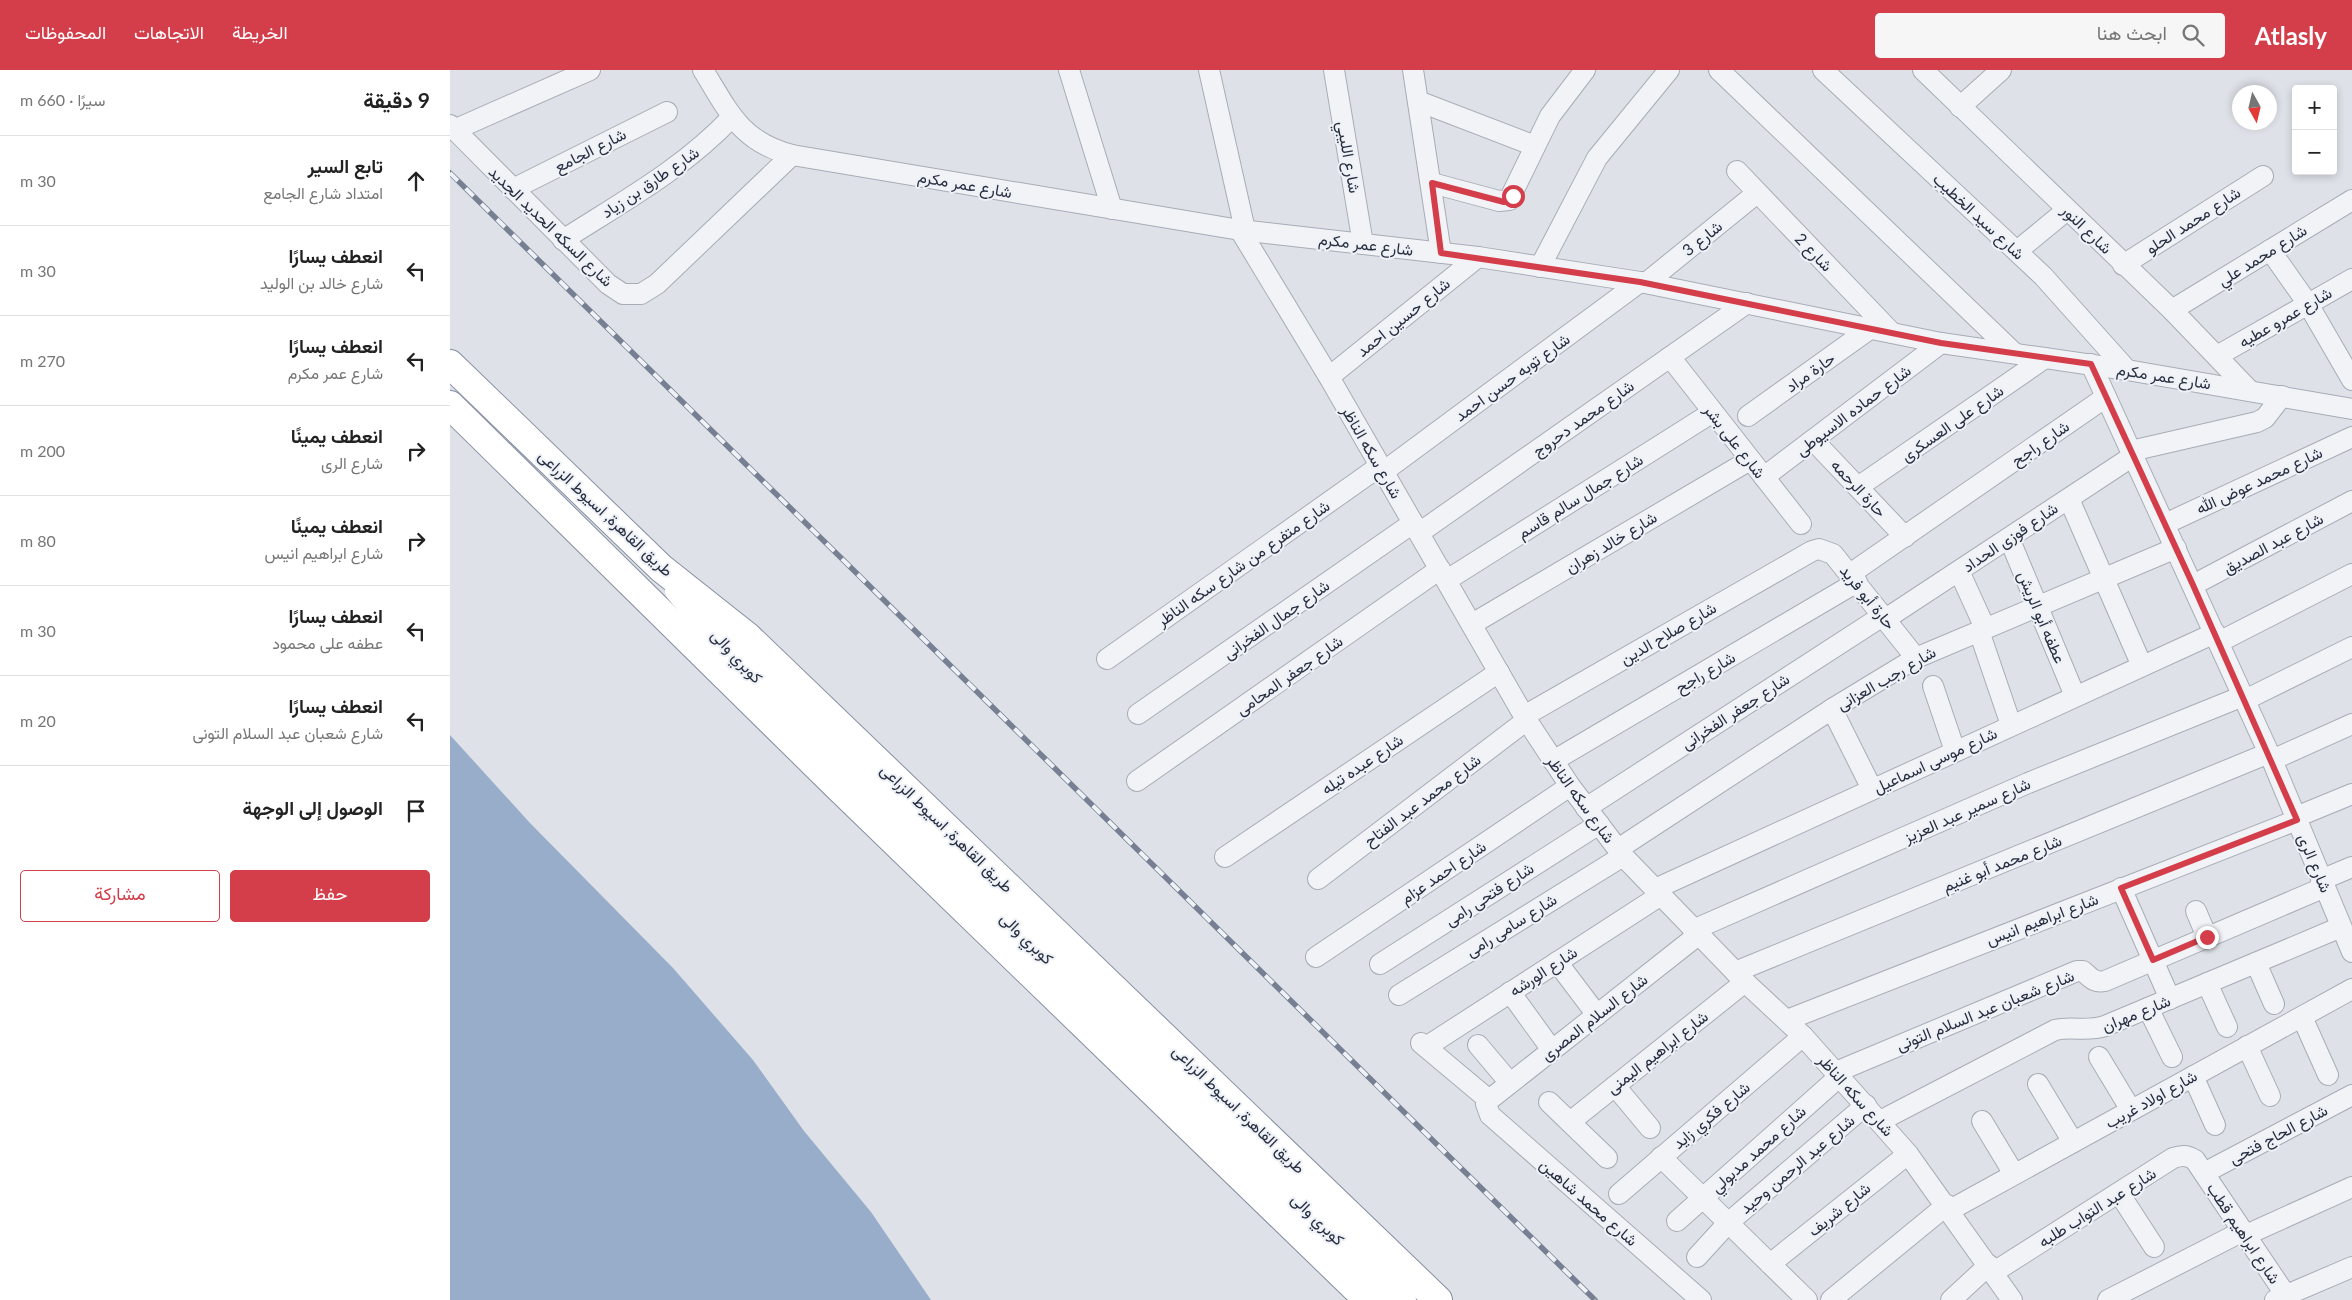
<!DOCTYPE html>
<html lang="ar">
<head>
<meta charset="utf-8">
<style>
  :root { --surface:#fff; --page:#f6f6f6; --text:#222; --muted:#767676; --line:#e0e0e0; --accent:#d43d4a }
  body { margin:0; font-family:Lato,Vazirmatn,sans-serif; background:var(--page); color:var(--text); direction:rtl }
  .controls { position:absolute; right:15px; top:15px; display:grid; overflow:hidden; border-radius:5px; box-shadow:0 2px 8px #0003 }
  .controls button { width:45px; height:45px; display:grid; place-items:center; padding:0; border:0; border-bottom:1px solid var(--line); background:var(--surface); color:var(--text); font:25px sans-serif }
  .compass { position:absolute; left:1782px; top:15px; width:45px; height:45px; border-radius:50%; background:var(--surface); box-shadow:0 2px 8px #0003; rotate:172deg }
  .stop { position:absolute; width:15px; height:15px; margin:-11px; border:4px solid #d43d4a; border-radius:50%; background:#fff }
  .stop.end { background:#d43d4a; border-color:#fff; box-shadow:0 1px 5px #0008 }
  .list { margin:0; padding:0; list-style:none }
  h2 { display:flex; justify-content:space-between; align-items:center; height:65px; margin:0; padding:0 20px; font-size:21px }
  h2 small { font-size:16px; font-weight:400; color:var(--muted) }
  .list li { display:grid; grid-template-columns:32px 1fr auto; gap:15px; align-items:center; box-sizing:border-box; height:90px; padding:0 20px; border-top:1px solid var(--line) }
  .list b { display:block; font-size:19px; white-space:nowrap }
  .list p { margin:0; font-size:16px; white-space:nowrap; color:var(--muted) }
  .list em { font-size:16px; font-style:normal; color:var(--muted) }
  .actions { display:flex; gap:10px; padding:15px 20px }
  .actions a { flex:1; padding:11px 0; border:1px solid var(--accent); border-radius:5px; text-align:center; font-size:18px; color:var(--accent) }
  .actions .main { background:var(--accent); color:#fff }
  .icon { flex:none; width:28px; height:28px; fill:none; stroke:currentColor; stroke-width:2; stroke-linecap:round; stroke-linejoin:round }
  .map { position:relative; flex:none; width:1902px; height:1230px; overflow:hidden; direction:ltr }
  header { display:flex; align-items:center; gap:30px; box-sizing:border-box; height:70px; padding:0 25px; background:var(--accent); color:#fff }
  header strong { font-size:24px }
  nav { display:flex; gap:28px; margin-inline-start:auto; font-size:18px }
  .search { width:350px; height:45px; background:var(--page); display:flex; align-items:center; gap:12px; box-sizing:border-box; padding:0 18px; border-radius:5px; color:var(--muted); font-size:19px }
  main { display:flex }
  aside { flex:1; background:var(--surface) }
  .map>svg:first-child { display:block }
  .water { fill:#97adca }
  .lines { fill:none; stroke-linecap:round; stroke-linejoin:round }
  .minor-casing { stroke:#a7acb6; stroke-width:22 }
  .trunk-casing { stroke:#858ea0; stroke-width:30 }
  .minor { stroke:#f1f3f7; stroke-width:20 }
  .secondary { stroke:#fff; stroke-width:28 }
  .trunk { stroke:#fff; stroke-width:28 }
  .rail-casing { stroke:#778093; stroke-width:5.5 }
  .rail { stroke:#eef1f6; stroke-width:4; stroke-dasharray:11; stroke-linecap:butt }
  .route { stroke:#d43d4a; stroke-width:6 }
  .labels { text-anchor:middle; stroke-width:4; stroke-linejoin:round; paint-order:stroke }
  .street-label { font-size:16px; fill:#272e40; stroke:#eef1f6 }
</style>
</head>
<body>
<header>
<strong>Atlasly</strong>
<div class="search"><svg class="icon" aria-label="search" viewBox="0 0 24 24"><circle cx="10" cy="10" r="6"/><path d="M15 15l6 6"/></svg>ابحث هنا</div>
<nav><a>الخريطة</a><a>الاتجاهات</a><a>المحفوظات</a></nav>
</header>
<main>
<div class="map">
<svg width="1902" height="1230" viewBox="0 0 1902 1230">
  <rect width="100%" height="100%" fill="#dee2e8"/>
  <polygon class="water" points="0,665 80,753 223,898 303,990 354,1061 421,1142 481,1230 0,1230"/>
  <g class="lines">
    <defs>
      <g id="minor">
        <path d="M 253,0 C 279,42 291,72 342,85 L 790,160 L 1028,187 L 1190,212 L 1491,273 L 1677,300 L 1902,339"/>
        <polyline points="619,0 662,139"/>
        <polyline points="759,0 795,160"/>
        <polyline points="884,0 913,174"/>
        <polyline points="963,0 991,183"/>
        <polyline points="1269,0 1564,283"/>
        <polyline points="1373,0 1593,206 1677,300"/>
        <polyline points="1473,0 1722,240 1799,320"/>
        <polyline points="968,31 1085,76"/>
        <polyline points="1510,37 1551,0"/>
        <polyline points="0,55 158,214 173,224 191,224 207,214 342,85"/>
        <polyline points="4,60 140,0"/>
        <polyline points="1287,101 1442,263"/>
        <polyline points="982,113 1049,131 1059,130 1100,46 1135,0"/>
        <polyline points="63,119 217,42"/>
        <polyline points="790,160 879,307 1074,646 1120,716 1173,786 1295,912 1353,966 1458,1084 1562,1230"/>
        <path d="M 113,170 C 172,132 233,99 282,47"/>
        <polyline points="1820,180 1858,234 1902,310"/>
        <polyline points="1567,181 1617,140"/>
        <polyline points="1673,195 1813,106"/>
        <polyline points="1090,197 1147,88 1219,0"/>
        <polyline points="1196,213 1307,123"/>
        <polyline points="1722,240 1902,130"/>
        <polyline points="1767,286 1902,209"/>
        <polyline points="1220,287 1351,454"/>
        <polyline points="1641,294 1822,690 1902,882"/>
        <polyline points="879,307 1028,187"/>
        <polyline points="1298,346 1421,258"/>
        <polyline points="1363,370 1455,467"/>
        <polyline points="1681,381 1807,352 1815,348 1832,326"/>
        <polyline points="933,402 1190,212"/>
        <polyline points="1314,407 1491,273"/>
        <polyline points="1408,417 1595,288"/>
        <polyline points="1619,429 1692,596"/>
        <polyline points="1715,454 1902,367"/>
        <polyline points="969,463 1297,233"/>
        <polyline points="1559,468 1625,626"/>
        <polyline points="1509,501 1535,558"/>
        <polyline points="1400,504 1656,327"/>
        <polyline points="997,510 1263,342"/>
        <polyline points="1743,515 1902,431"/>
        <polyline points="1437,548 1683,386"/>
        <polyline points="1022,554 1300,390"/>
        <polyline points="1529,561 1561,655"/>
        <polyline points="1769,572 1902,504"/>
        <polyline points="657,589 930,396"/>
        <polyline points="1483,616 1505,681"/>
        <polyline points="1795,630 1902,577"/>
        <polyline points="1382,639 1422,719"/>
        <polyline points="688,644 963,453"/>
        <polyline points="1074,646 1362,481 1369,479 1383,484 1466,588"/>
        <polyline points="1822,690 1902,654"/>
        <polyline points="1103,691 1407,512"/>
        <polyline points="687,711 990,499"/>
        <polyline points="1136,738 1434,545"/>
        <polyline points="1846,747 1902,724"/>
        <polyline points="1168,779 1382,639 1466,588 1726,478"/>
        <polyline points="775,787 1049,602"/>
        <polyline points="868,809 1077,650"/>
        <polyline points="1871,810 1902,797"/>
        <polyline points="1671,818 1720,929"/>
        <polyline points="1205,819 1765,563"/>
        <polyline points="1746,841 1757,867"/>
        <polyline points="1243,860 1578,713 1793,626"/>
        <polyline points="1248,865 1039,1030 1036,1034 1040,1045 1251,1230"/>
        <polyline points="866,887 1120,716"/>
        <polyline points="1107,892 1147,945"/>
        <polyline points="1806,893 1824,934"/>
        <polyline points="930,894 1149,754"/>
        <polyline points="1285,902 1819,683"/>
        <polyline points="1757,913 1777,957"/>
        <polyline points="1060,922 1102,980"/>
        <polyline points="949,925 1173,786"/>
        <polyline points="1698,938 1722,987"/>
        <polyline points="1852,947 1878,1005"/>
        <polyline points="1337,950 1847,750"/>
        <polyline points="971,973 1039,1030"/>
        <polyline points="1028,975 1060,1013"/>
        <polyline points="1797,976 1820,1026"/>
        <polyline points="976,977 1211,825"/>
        <polyline points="1649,987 1681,1040"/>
        <path d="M 1386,1002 L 1627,901 L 1633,901 C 1641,908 1644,913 1655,911 L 1875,817"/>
        <polyline points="1743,1006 1765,1055"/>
        <polyline points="1588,1014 1623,1072"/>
        <polyline points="1165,1016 1200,1058"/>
        <polyline points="1099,1032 1157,1088"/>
        <path d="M 1430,1051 L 1605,960 C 1622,956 1637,962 1655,956 L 1891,857"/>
        <polyline points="1532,1051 1564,1104"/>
        <polyline points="1120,1052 1295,912"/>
        <polyline points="1211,1087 1357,1230"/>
        <polyline points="1754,1103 1902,1025"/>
        <polyline points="1669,1123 1704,1177"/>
        <polyline points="1169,1124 1353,966"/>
        <polyline points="1500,1140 1902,919"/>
        <polyline points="1227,1151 1390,1006"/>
        <polyline points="1796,1165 1902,1117"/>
        <polyline points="1247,1187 1278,1153 1416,1035"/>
        <polyline points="1320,1194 1458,1084"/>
        <path d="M 1544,1202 L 1723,1088 C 1732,1085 1737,1085 1745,1090 L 1839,1230"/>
        <polyline points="1381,1230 1497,1135"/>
        <polyline points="1501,1230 1539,1195"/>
        <polyline points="1658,1230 1793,1161"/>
        <polyline points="1825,1230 1902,1197"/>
      </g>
      <g id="trunk">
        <polyline points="0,294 211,498 298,567 988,1230"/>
        <polyline points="0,335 384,713 918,1230"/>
      </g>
    </defs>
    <use href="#minor" class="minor-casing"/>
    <use href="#trunk" class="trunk-casing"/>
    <use href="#minor" class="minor"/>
    <polyline class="secondary" points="229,520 281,582 310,612 952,1230"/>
    <use href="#trunk" class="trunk"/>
    <defs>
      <polyline id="rail" points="0,103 1145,1230"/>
    </defs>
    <use href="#rail" class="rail-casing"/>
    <use href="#rail" class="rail"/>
  </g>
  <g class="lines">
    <polyline class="route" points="1063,126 1054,132 982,113 991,183 1190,212 1491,273 1641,294 1743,515 1847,750 1671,818 1703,890 1757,867"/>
  </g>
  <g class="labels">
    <g class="street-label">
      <text transform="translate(140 80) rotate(-27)" y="6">شارع الجامع</text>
      <text transform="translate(899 87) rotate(80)" y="6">شارع الليبي</text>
      <text transform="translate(200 112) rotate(-34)" y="6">شارع طارق بن زياد</text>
      <text transform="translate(515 114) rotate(10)" y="6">شارع عمر مكرم</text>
      <text transform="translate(1529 146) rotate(43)" y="6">شارع سيد الخطيب</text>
      <text transform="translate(1743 150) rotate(-33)" y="6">شارع محمد الحلو</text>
      <text transform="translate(101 156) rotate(44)" y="6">شارع السكه الحديد الجديد</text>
      <text transform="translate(1637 159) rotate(44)" y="6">شارع النور</text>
      <text transform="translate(1252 168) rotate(-39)" y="6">شارع 3</text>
      <text transform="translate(916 174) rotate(7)" y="6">شارع عمر مكرم</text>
      <text transform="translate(1364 182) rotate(46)" y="6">شارع 2</text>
      <text transform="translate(1812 185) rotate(-32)" y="6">شارع محمد علي</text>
      <text transform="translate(953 247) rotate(-39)" y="6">شارع حسين احمد</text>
      <text transform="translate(1835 247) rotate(-30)" y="6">شارع عمرو عطيه</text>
      <text transform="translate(1360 302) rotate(-35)" y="6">حارة مراد</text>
      <text transform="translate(1714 306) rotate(9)" y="6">شارع عمر مكرم</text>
      <text transform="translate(1062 307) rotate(-36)" y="6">شارع توبه حسن احمد</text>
      <text transform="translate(1403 340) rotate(-37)" y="6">شارع حماده الاسيوطى</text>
      <text transform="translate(1133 348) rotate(-35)" y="6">شارع محمد دحروج</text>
      <text transform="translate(1502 353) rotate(-35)" y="6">شارع على العسكرى</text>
      <text transform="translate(1285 371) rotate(52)" y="6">شارع على بشر</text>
      <text transform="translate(1590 373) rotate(-35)" y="6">شارع راجح</text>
      <text transform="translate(922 382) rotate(60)" y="6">شارع سكه الناظر</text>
      <text transform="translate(1809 410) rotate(-25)" y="6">شارع محمد عوض الله</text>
      <text transform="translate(1409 418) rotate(47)" y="6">حارة الرحمه</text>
      <text transform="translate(1130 426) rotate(-32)" y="6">شارع جمال سالم قاسم</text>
      <text transform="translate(156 443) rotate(43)" y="6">طريق القاهرة, اسيوط الزراعى</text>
      <text transform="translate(1560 467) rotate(-34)" y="6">شارع فوزى الحداد</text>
      <text transform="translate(1161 472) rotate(-31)" y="6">شارع خالد زهران</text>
      <text transform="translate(1823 473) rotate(-28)" y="6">شارع عبد الصديق</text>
      <text transform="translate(793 493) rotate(-35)" y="6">شارع متفرع من شارع سكه الناظر</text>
      <text transform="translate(1418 527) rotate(51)" y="6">حارة أبو فريد</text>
      <text transform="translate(1592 547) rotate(67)" y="6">عطفه أبو الريش</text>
      <text transform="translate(826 549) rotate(-35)" y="6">شارع جمال الفخرانى</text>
      <text transform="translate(1218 563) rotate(-30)" y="6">شارع صلاح الدين</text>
      <text transform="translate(287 586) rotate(47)" y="6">كوبري والى</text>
      <text transform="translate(1255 602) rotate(-30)" y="6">شارع راجح</text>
      <text transform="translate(839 605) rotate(-35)" y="6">شارع جعفر المحامى</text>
      <text transform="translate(1436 608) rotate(-30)" y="6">شارع رجب العزانى</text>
      <text transform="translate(1285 641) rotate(-33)" y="6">شارع جعفر الفخرانى</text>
      <text transform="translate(1485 690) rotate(-25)" y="6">شارع موسى اسماعيل</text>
      <text transform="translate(912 694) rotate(-34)" y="6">شارع عبده تيله</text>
      <text transform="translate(1131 729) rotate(54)" y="6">شارع سكه الناظر</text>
      <text transform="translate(972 730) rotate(-37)" y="6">شارع محمد عبد الفتاح</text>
      <text transform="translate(1517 740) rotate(-24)" y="6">شارع سمير عبد العزيز</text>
      <text transform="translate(497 758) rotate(44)" y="6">طريق القاهرة, اسيوط الزراعى</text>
      <text transform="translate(1552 793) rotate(-22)" y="6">شارع محمد أبو غنيم</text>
      <text transform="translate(1865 793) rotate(67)" y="6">شارع الرى</text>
      <text transform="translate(993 802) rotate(-34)" y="6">شارع احمد عزام</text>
      <text transform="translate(1039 824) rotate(-33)" y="6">شارع فتحى رامى</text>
      <text transform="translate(1592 849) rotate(-21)" y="6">شارع ابراهيم انيس</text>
      <text transform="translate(1061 855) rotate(-32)" y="6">شارع سامى رامى</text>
      <text transform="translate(577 868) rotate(44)" y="6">كوبري والى</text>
      <text transform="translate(1093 901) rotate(-33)" y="6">شارع الورشه</text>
      <text transform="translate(1535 940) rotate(-22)" y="6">شارع شعبان عبد السلام التونى</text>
      <text transform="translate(1686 943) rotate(-22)" y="6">شارع مهران</text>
      <text transform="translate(1144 947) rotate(-38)" y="6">شارع السلام المصرى</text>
      <text transform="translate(1207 982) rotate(-38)" y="6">شارع ابراهيم اليمنى</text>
      <text transform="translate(1406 1025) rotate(48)" y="6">شارع سكه الناظر</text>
      <text transform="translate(1701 1029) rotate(-29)" y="6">شارع اولاد غريب</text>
      <text transform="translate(789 1039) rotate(44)" y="6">طريق القاهرة, اسيوط الزراعى</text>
      <text transform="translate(1261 1045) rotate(-40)" y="6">شارع فكري زايد</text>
      <text transform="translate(1828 1064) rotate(-28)" y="6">شارع الحاج فتحى</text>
      <text transform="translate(1308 1079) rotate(-42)" y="6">شارع محمد مدبولي</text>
      <text transform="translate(1347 1094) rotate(-40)" y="6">شارع عبد الرحمن وحيد</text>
      <text transform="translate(1139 1132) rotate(41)" y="6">شارع محمد شاهين</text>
      <text transform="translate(1647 1137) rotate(-32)" y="6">شارع عبد التواب طلبه</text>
      <text transform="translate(1389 1139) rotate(-39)" y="6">شارع شريف</text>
      <text transform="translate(868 1149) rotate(44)" y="6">كوبري والى</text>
      <text transform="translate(1794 1163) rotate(56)" y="6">شارع ابراهيم قطب</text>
    </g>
  </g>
</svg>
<div class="controls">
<button>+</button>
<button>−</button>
</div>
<svg class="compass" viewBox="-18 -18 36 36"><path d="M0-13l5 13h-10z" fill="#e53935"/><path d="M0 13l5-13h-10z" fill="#767676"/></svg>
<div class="stop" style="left:1063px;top:126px"></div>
<div class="stop end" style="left:1757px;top:867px"></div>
</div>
<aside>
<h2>9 دقيقة<small>سيرًا · 660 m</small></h2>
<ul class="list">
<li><svg class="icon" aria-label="ahead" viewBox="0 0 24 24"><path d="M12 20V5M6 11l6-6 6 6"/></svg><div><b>تابع السير</b><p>امتداد شارع الجامع</p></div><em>30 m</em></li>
<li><svg class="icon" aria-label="left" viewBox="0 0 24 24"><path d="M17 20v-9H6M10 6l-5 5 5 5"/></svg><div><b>انعطف يسارًا</b><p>شارع خالد بن الوليد</p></div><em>30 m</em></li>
<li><svg class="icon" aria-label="left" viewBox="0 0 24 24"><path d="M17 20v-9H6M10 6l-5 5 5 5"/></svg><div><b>انعطف يسارًا</b><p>شارع عمر مكرم</p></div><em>270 m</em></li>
<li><svg class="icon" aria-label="right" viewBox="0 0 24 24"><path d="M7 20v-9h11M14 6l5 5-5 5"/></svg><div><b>انعطف يمينًا</b><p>شارع الرى</p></div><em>200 m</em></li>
<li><svg class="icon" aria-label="right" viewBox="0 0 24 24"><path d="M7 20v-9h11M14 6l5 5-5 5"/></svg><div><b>انعطف يمينًا</b><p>شارع ابراهيم انيس</p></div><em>80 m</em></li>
<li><svg class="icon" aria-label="left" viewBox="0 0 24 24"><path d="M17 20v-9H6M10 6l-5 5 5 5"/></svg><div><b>انعطف يسارًا</b><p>عطفه على محمود</p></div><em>30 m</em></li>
<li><svg class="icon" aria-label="left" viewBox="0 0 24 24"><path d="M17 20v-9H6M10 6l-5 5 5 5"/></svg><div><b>انعطف يسارًا</b><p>شارع شعبان عبد السلام التونى</p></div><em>20 m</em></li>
<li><svg class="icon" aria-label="arrive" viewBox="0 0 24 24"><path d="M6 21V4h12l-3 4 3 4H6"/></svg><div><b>الوصول إلى الوجهة</b></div></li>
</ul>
<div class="actions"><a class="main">حفظ</a><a>مشاركة</a></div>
</aside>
</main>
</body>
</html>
